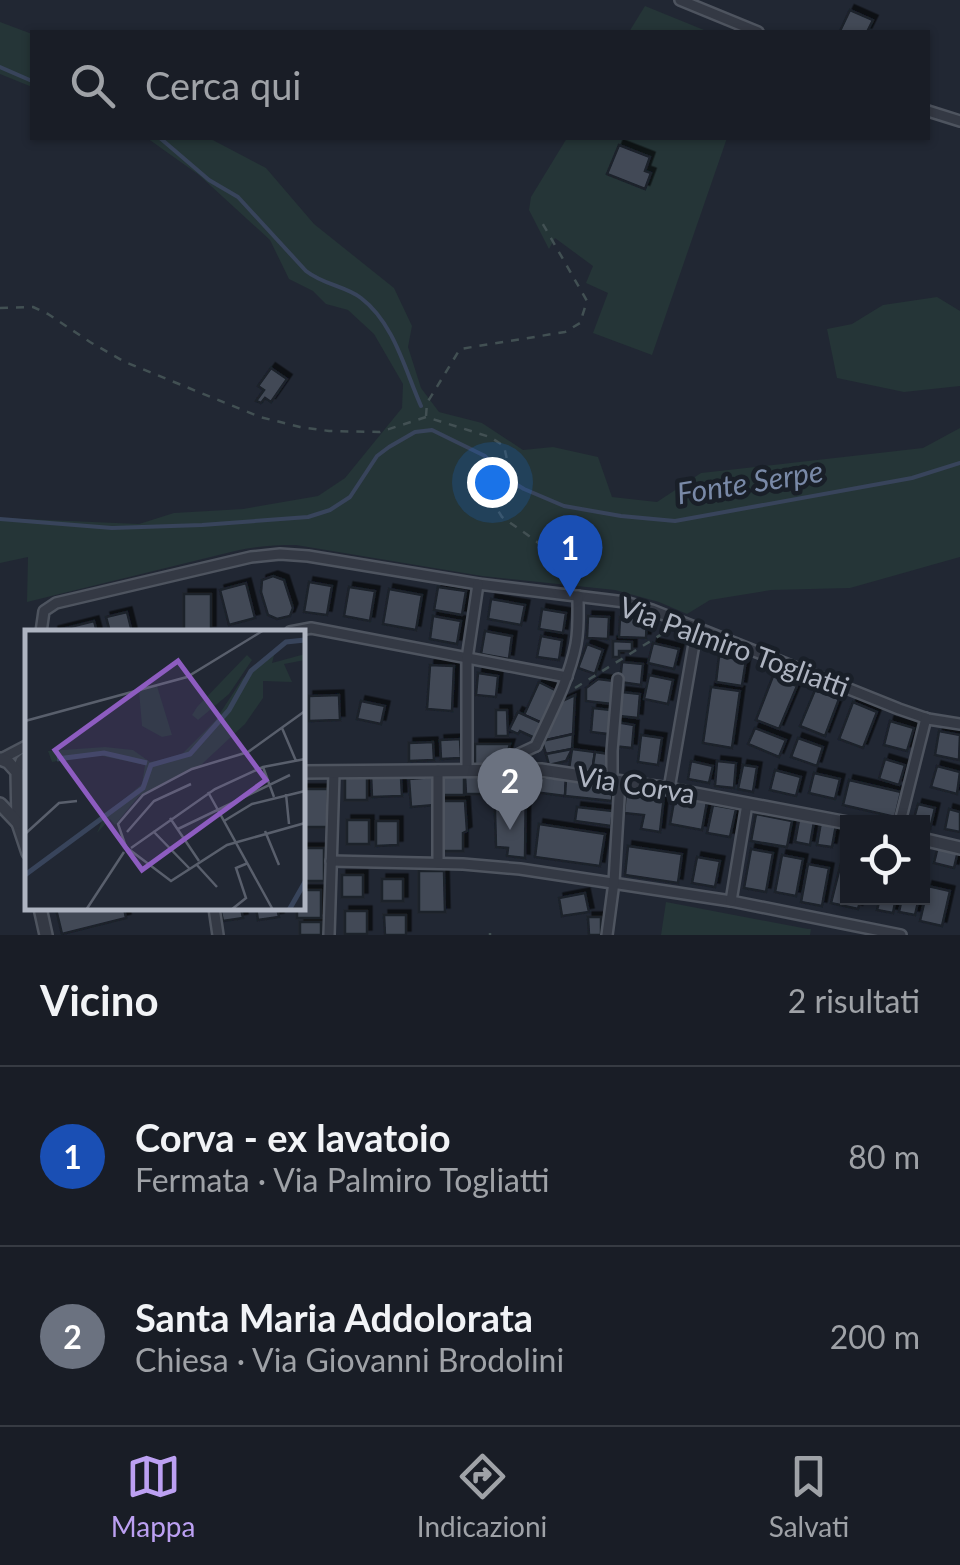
<!DOCTYPE html>
<html lang="it">
<head>
<meta charset="utf-8">
<style>
  :root { --surface:#191d26; --page:#22262e; --text:#f1f3f6; --muted:#9fa2a7; --line:#373b43; --accent:#bca0f2 }
  body { margin:0; font-family:Lato,sans-serif; background:var(--page); color:var(--text) }
  .controls { position:absolute; right:30px; bottom:30px; display:grid; overflow:hidden; border-radius:0px; box-shadow:0 2px 8px #0004 }
  .controls button { width:90px; height:90px; display:grid; place-items:center; padding:0; border:0; border-bottom:2px solid var(--line); background:var(--surface); color:var(--text); font:50px sans-serif }
  .you { position:absolute; left:492px; top:482px; width:35px; height:35px; margin:-25px; border:8px solid #fff; border-radius:50%; background:#1a73e8; box-shadow:0 0 0 15px #1a73e833 }
  .badge { display:grid; place-items:center; width:65px; height:65px; border-radius:50%; background:var(--accent); color:#fff; font-size:32px; font-weight:700 }
  .pin { position:absolute; translate:-50% -82px; filter:drop-shadow(0 2px 5px #0008) }
  .pin::after { content:''; position:absolute; top:52px; width:35px; height:30px; background:inherit; clip-path:polygon(0 0,100% 0,50% 100%) }
  .list { margin:0; padding:0; list-style:none }
  h2 { display:flex; justify-content:space-between; align-items:center; height:130px; margin:0; padding:0 40px; font-size:42px }
  h2 small { font-size:32px; font-weight:400; color:var(--muted) }
  .list li { display:grid; grid-template-columns:65px 1fr auto; gap:30px; align-items:center; box-sizing:border-box; height:180px; padding:0 40px; border-top:2px solid var(--line) }
  .list b { display:block; font-size:38px; white-space:nowrap }
  .list p { margin:0; font-size:32px; white-space:nowrap; color:var(--muted) }
  .list em { font-size:32px; font-style:normal; color:var(--muted) }
  .icon { flex:none; width:55px; height:55px; fill:none; stroke:currentColor; stroke-width:2; stroke-linecap:round; stroke-linejoin:round }
  .map { position:relative; flex:none; width:960px; height:935px; overflow:hidden }
  .search { position:absolute; background:var(--surface); box-shadow:0 2px 8px #0004; left:30px; right:30px; top:30px; height:110px; display:flex; align-items:center; gap:25px; box-sizing:border-box; padding:0 35px; border-radius:0px; color:var(--muted); font-size:38px }
  .sheet { height:490px; background:var(--surface) }
  nav { display:flex; justify-content:space-around; align-items:center; box-sizing:border-box; height:140px; border-top:2px solid var(--line); background:var(--surface); font-size:28px; color:var(--muted) }
  nav a { display:grid; justify-items:center; gap:5px }
  nav .on { color:var(--accent) }
  .map>svg:first-child { display:block }
  .green { fill:#253537 }
  .lines { fill:none; stroke-linecap:round; stroke-linejoin:round }
  .stream { stroke:#38445b; stroke-width:4 }
  .building { fill:#424a57; stroke:#1b202a; stroke-width:2.5; filter:url(#shadow) }
  .minor-casing { stroke:#4e545f; stroke-width:14 }
  .tertiary-casing { stroke:#4e545f; stroke-width:16 }
  .path { stroke:#425053; stroke-width:2.5; stroke-dasharray:8 8; stroke-linecap:butt }
  .minor { stroke:#343944; stroke-width:9 }
  .tertiary { stroke:#343944; stroke-width:11 }
  .labels { text-anchor:middle; stroke-width:9; stroke-linejoin:round; paint-order:stroke }
  .street-label { font-size:28px; fill:#aeb4c1; stroke:#191f28 }
  .water-label { font-size:30px; font-style:italic; fill:#7989a7; stroke:#191f28 }
  .inset-river { fill:none; stroke:#38445b; stroke-width:5 }
  .inset-road { fill:none; stroke:#595f6c; stroke-width:2.5 }
  .view { fill:#8d5cc0; fill-opacity:0.15; stroke:#8d5cc0; stroke-width:5 }
  .inset-edge { fill:none; stroke:#aeb4c1; stroke-width:5 }
</style>
</head>
<body>
<div class="map">
<svg width="960" height="935" viewBox="0 0 960 935">
  <defs>
    <filter id="shadow"><feDropShadow dx="4.5" dy="-4.5" stdDeviation="0" flood-color="#0009"/></filter>
  </defs>
  <rect width="100%" height="100%" fill="#212733"/>
  <g class="green">
    <polygon points="645,6 709,32 629,32"/>
    <polygon points="0,22 32,34 32,87 0,74"/>
    <path d="M 147,138 L 209,138 L 266,168 L 314,224 L 394,288 L 412,326 L 408,347 L 421,388 L 439,412 L 482,423 L 523,450 L 553,447 L 598,457 L 612,497 L 657,502 L 701,473 L 923,448 L 960,428 L 960,557 L 850,588 L 771,590 L 710,600 L 687,614 L 659,602 L 615,590 L 482,576 L 296,545 C 275,545 256,546 235,551 L 27,602 L 28,557 L 0,563 L 0,518 L 139,524 L 174,513 L 243,509 L 318,496 L 345,478 L 402,408 L 403,384 L 374,334 L 348,310 L 326,304 L 313,291 L 289,279 L 270,240 L 199,175 Z"/>
    <polygon points="567,138 727,138 652,355 593,333 608,293 586,283 593,266 555,238 549,249 529,210 531,197"/>
    <polygon points="937,297 960,311 960,386 904,392 837,378 827,329 852,324 883,305"/>
    <polygon points="666,902 808,929 811,929 810,935 661,935"/>
  </g>
  <g class="lines">
    <g class="stream">
      <polyline points="0,67 32,81"/>
      <path d="M 160,138 L 209,180 L 238,197 L 306,271 C 324,285 345,286 361,298 C 394,323 405,370 421,406"/>
      <polyline points="0,519 112,528 202,525 308,517 330,510 350,497 377,456 389,447 415,432 432,430 485,456 504,477 524,489 564,506 621,516 675,521 912,478 960,463"/>
    </g>
  </g>
  <g class="building">
    <polygon points="850,10 873,20 867,32 840,31"/>
    <polygon points="619,145 650,157 645,171 651,173 645,189 607,174"/>
    <polygon points="271,368 287,379 271,402 265,398 261,403 256,401 264,390 258,386"/>
    <polygon points="273,576 284,580 293,608 290,616 277,619 268,615 261,592 262,580"/>
    <polygon points="309,582 332,586 327,615 304,612"/>
    <polygon points="246,583 255,618 229,625 220,590"/>
    <polygon points="349,587 375,591 370,621 344,616"/>
    <polygon points="438,587 466,591 462,615 434,610"/>
    <polygon points="389,589 422,595 416,630 383,624"/>
    <rect x="184" y="594" width="27" height="36"/>
    <polygon points="491,599 525,605 521,625 488,619"/>
    <polygon points="542,609 566,613 563,633 539,629"/>
    <polygon points="127,612 132,632 110,632 106,617"/>
    <polygon points="433,616 461,621 457,644 430,639"/>
    <polygon points="588,616 609,617 608,639 587,638"/>
    <polygon points="620,617 647,618 646,638 619,637"/>
    <polygon points="94,621 97,632 54,632 54,631"/>
    <polygon points="485,631 512,636 509,659 481,654"/>
    <polygon points="541,636 562,640 559,660 537,657"/>
    <polygon points="613,641 632,642 632,651 619,651 619,657 613,657"/>
    <polygon points="653,643 679,649 674,669 648,663"/>
    <polygon points="587,644 603,650 595,674 578,668"/>
    <polygon points="719,656 746,660 742,686 716,682"/>
    <polygon points="622,662 643,664 641,685 620,682"/>
    <polygon points="430,665 454,666 452,711 427,709"/>
    <polygon points="478,673 498,676 496,697 476,695"/>
    <polygon points="649,675 673,680 668,704 644,699"/>
    <polygon points="773,676 797,686 779,729 756,720"/>
    <polygon points="598,679 614,681 612,704 586,701 586,688"/>
    <polygon points="539,682 557,691 542,723 524,715"/>
    <polygon points="711,687 740,691 732,748 703,743"/>
    <polygon points="815,690 839,699 825,736 800,726"/>
    <polygon points="622,692 640,694 638,718 619,716"/>
    <polygon points="339,695 340,720 309,721 309,696"/>
    <polygon points="575,695 573,734 542,741 562,701"/>
    <polygon points="361,701 385,706 381,724 357,719"/>
    <polygon points="853,702 877,712 863,748 839,739"/>
    <polygon points="593,708 611,710 608,734 591,732"/>
    <polygon points="496,710 507,710 508,736 496,736"/>
    <polygon points="518,712 542,723 535,738 520,731 518,734 509,730"/>
    <polygon points="890,721 914,728 907,751 884,745"/>
    <polygon points="616,722 634,725 632,748 613,746"/>
    <polygon points="755,728 786,740 779,757 748,744"/>
    <polygon points="939,731 960,735 959,760 935,755"/>
    <polygon points="573,734 572,749 546,754 542,741"/>
    <polygon points="641,735 662,738 658,765 638,762"/>
    <polygon points="798,738 823,747 817,766 791,757"/>
    <polygon points="460,739 461,758 441,759 440,740"/>
    <polygon points="433,742 434,760 409,761 409,743"/>
    <polygon points="475,744 510,744 504,764 475,765"/>
    <polygon points="572,749 566,761 549,765 546,754"/>
    <polygon points="572,749 595,752 592,772 569,769"/>
    <polygon points="595,752 609,754 607,774 592,772"/>
    <polygon points="885,759 905,765 899,785 879,779"/>
    <polygon points="691,761 713,766 709,783 688,779"/>
    <polygon points="717,761 736,763 734,788 715,786"/>
    <polygon points="743,765 757,767 753,792 738,789"/>
    <polygon points="937,766 960,772 957,794 931,787"/>
    <polygon points="775,770 801,777 796,796 770,790"/>
    <polygon points="814,773 840,779 835,799 809,793"/>
    <polygon points="367,775 367,800 345,800 345,776"/>
    <polygon points="371,775 393,775 395,777 401,777 402,796 372,797"/>
    <polygon points="486,775 487,794 466,794 465,776"/>
    <polygon points="464,776 464,795 443,795 442,777"/>
    <polygon points="494,776 526,776 525,858 507,856 508,848 496,847"/>
    <polygon points="526,776 566,779 565,796 526,791"/>
    <polygon points="432,777 435,805 411,807 409,779"/>
    <polygon points="566,779 613,786 612,801 565,796"/>
    <polygon points="849,780 901,792 895,817 843,805"/>
    <polygon points="302,789 328,789 327,827 302,827"/>
    <polygon points="626,792 664,796 660,832 641,829 644,815 624,813"/>
    <polygon points="675,796 707,802 702,830 670,824"/>
    <polygon points="441,801 465,801 467,831 463,833 463,851 442,851"/>
    <polygon points="918,804 935,808 930,829 922,827 922,822 913,822"/>
    <polygon points="713,805 736,809 730,837 707,833"/>
    <polygon points="577,807 613,811 611,826 575,821"/>
    <polygon points="949,809 960,812 960,832 945,829"/>
    <polygon points="756,814 792,821 787,847 751,841"/>
    <rect x="347" y="820" width="22" height="24"/>
    <polygon points="799,820 814,822 810,845 795,842"/>
    <polygon points="376,821 398,821 398,845 376,846"/>
    <polygon points="821,822 836,825 832,847 817,845"/>
    <polygon points="539,824 605,834 600,866 535,857"/>
    <polygon points="628,846 682,854 678,883 625,875"/>
    <polygon points="938,846 958,851 954,868 934,863"/>
    <rect x="302" y="848" width="22" height="33"/>
    <polygon points="751,849 773,853 766,892 744,888"/>
    <polygon points="782,855 803,859 796,896 775,892"/>
    <polygon points="697,857 720,861 715,887 692,883"/>
    <polygon points="841,863 848,864 848,898 861,898 858,909 831,903"/>
    <polygon points="808,864 829,868 822,906 801,902"/>
    <polygon points="419,871 444,871 445,912 419,912"/>
    <rect x="342" y="875" width="21" height="22"/>
    <rect x="382" y="879" width="21" height="22"/>
    <polygon points="928,886 950,891 942,926 920,921"/>
    <polygon points="302,890 321,890 321,918 297,918 297,908 302,908"/>
    <polygon points="585,893 589,912 562,916 559,898"/>
    <polygon points="880,898 896,898 893,913 877,910"/>
    <polygon points="902,898 919,898 915,915 899,912"/>
    <polygon points="61,908 124,908 126,918 62,934 56,909"/>
    <polygon points="220,908 241,908 243,918 223,921"/>
    <polygon points="256,908 277,908 279,917 258,920"/>
    <rect x="345" y="911" width="22" height="23"/>
    <polygon points="384,915 406,915 406,935 385,935"/>
    <polygon points="588,917 601,917 601,935 589,935"/>
    <rect x="300" y="922" width="21" height="13"/>
  </g>
  <g class="lines">
    <defs>
      <g id="minor">
        <polyline points="680,0 758,32"/>
        <polyline points="928,111 960,121"/>
        <polyline points="41,632 44,611 56,603 251,557 280,554 308,556 478,584 625,602 652,610 899,709 928,719 960,724"/>
        <polyline points="290,632 311,628 567,677"/>
        <path d="M 536,746 C 551,713 569,680 576,644 C 579,628 578,612 578,596"/>
        <polyline points="1,759 28,745"/>
        <polyline points="467,769 467,659 478,584"/>
        <polyline points="515,769 519,754 536,746"/>
        <polyline points="438,770 438,863"/>
        <polyline points="17,772 21,761 28,755"/>
        <polyline points="612,780 612,751 618,679"/>
        <polyline points="669,789 695,638 698,629"/>
        <polyline points="900,822 926,718"/>
        <polyline points="331,861 463,864 520,869 731,901 901,935"/>
        <polyline points="731,901 747,804"/>
        <polyline points="214,908 218,935"/>
        <polyline points="329,935 334,773"/>
        <polyline points="607,935 614,882 620,781"/>
      </g>
      <g id="tertiary">
        <polyline points="0,759 8,762 17,772 18,823 28,853"/>
        <polyline points="302,772 541,770 669,789 848,823"/>
        <polyline points="0,804 18,823"/>
        <polyline points="922,839 960,848"/>
        <polyline points="40,908 46,935"/>
      </g>
    </defs>
    <use href="#minor" class="minor-casing"/>
    <use href="#tertiary" class="tertiary-casing"/>
    <g class="path">
      <path d="M 0,308 L 33,307 L 48,314 L 90,342 L 125,362 L 260,417 L 300,427 L 329,431 L 380,432 L 426,417 L 490,437 L 504,446 L 508,464 L 508,474 L 497,509 L 502,517 C 530,537 557,552 573,583"/>
      <polyline points="426,416 427,403 460,349 565,332 580,323 587,301 540,219"/>
      <polyline points="575,688 670,629"/>
      <polyline points="490,935 490,933"/>
    </g>
    <use href="#minor" class="minor"/>
    <use href="#tertiary" class="tertiary"/>
  </g>
  <g class="labels">
    <g class="street-label">
      <text transform="translate(734 647) rotate(20)" y="10">Via Palmiro Togliatti</text>
      <text transform="translate(636 785) rotate(9)" y="10">Via Corva</text>
    </g>
    <g class="water-label">
      <text transform="translate(750 483) rotate(-9)" y="10">Fonte Serpe</text>
    </g>
  </g>
  <g transform="translate(25 630)">
    <rect width="280" height="280" fill="#212733"/>
    <path d="M 250,21 L 247,33 L 280,24 L 280,30 L 259,34 L 267,52 L 238,51 L 238,68 L 220,94 L 176,135 L 114,166 L 90,195 L 85,189 L 72,203 L 79,186 L 117,154 L 120,135 L 68,124 L 27,132 L 23,121 L 80,117 L 108,120 L 125,132 L 155,126 L 190,91 L 218,48 ZM 222,25 L 227,30 L 204,64 L 173,90 L 167,85 L 172,77 ZM 132,56 L 147,105 L 137,107 L 117,96 L 114,61 Z" fill="#253537"/>
    <path class="inset-river" d="M 32,129 L 79,123 L 122,133M 0,245 L 118,158 L 126,135 L 165,124 L 204,80 L 226,41 L 261,12 L 280,10M 264,280 L 280,252"/>
    <path class="inset-road" d="M 0,91 L 162,47 L 239,0M 257,98 L 271,131M 238,137 L 249,167M 183,162 L 248,280M 261,164 L 264,194M 145,188 L 174,231M 199,191 L 227,174 L 280,161M 153,199 L 265,145M 128,201 L 164,238M 240,201 L 254,235M 102,202 L 129,171 L 166,154M 0,204 L 34,173 L 52,171M 101,217 L 93,194 L 118,165 L 167,139 L 223,122 L 280,81M 101,217 L 146,251 L 202,215 L 280,193M 106,218 L 190,159 L 238,137 L 280,129M 171,234 L 192,257M 61,280 L 99,222M 206,280 L 221,268 L 211,238 L 223,233"/>
    <path class="view" d="M 153,31 L 241,150 L 117,240 L 30,120 Z"/>
    <rect width="280" height="280" class="inset-edge"/>
  </g>
</svg>
<div class="controls">
<button><svg class="icon" aria-label="locate" viewBox="0 0 24 24"><circle cx="12" cy="12" r="6"/><path d="M12 2v4M12 18v4M2 12h4M18 12h4"/></svg></button>
</div>
<div class="you"></div>
<div class="pin badge" style="left:570px;top:597px;background:#1a4fb4">1</div>
<div class="pin badge" style="left:510px;top:830px;background:#6b7280">2</div>
<div class="search"><svg class="icon" aria-label="search" viewBox="0 0 24 24"><circle cx="10" cy="10" r="6"/><path d="M15 15l6 6"/></svg>Cerca qui</div>
</div>
<section class="sheet">
<h2>Vicino<small>2 risultati</small></h2>
<ul class="list">
<li><span class="badge" style="background:#1a4fb4">1</span><div><b>Corva - ex lavatoio</b><p>Fermata · Via Palmiro Togliatti</p></div><em>80 m</em></li>
<li><span class="badge" style="background:#6b7280">2</span><div><b>Santa Maria Addolorata</b><p>Chiesa · Via Giovanni Brodolini</p></div><em>200 m</em></li>
</ul>
</section>
<nav>
<a class="on"><svg class="icon" aria-label="map" viewBox="0 0 24 24"><path d="M3 6l6-2 6 2 6-2v14l-6 2-6-2-6 2zM9 4v14M15 6v14"/></svg>Mappa</a>
<a><svg class="icon" aria-label="directions" viewBox="0 0 24 24"><path d="M12 3l9 9-9 9-9-9zM9 14v-3h6M13 9l2 2-2 2"/></svg>Indicazioni</a>
<a><svg class="icon" aria-label="saved" viewBox="0 0 24 24"><path d="M7 4h10v16l-5-4-5 4z"/></svg>Salvati</a>
</nav>
</body>
</html>
